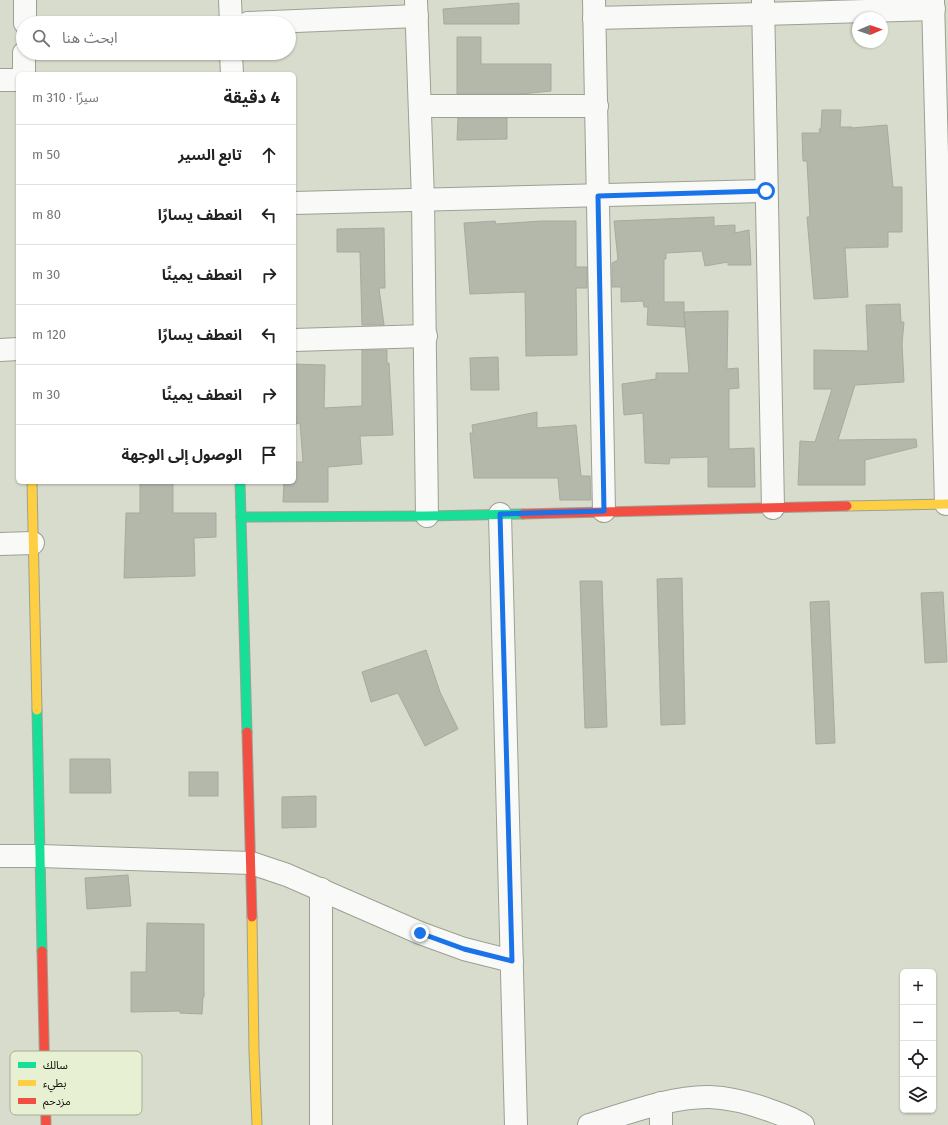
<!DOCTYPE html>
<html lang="ar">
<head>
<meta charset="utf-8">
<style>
  :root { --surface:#fff; --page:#f6f6f6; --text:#222; --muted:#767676; --line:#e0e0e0 }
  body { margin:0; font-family:"Fira Sans","Noto Sans Arabic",sans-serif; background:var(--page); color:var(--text); direction:rtl }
  .controls { position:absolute; right:12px; bottom:12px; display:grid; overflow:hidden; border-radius:6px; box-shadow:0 1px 3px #0004 }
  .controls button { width:36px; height:36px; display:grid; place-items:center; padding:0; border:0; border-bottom:1px solid var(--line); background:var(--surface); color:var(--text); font:20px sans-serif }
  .compass { position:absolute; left:852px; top:12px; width:36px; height:36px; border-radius:50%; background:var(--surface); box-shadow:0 1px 3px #0004; rotate:88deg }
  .stop { position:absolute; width:12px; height:12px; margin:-9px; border:3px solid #1a73e8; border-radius:50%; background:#fff }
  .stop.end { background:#1a73e8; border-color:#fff; box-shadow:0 1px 4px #0008 }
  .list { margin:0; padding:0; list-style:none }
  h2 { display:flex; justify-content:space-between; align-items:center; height:52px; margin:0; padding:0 16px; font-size:17px }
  h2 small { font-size:13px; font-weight:400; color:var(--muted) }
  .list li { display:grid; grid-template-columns:26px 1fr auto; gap:12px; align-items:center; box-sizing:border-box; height:60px; padding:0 16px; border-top:1px solid var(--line) }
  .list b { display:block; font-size:15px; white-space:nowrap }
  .list em { font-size:13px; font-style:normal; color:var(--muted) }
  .icon { flex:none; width:22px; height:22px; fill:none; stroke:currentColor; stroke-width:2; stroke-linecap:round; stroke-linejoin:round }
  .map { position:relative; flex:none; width:948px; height:1125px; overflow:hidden; direction:ltr }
  .search { position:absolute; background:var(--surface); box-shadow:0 1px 3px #0004; left:16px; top:16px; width:280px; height:44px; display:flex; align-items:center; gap:10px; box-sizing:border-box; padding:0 14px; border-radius:22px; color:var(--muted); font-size:15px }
  .panel { position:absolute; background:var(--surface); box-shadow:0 1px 3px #0004; left:16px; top:72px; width:280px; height:412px; border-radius:6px; direction:rtl }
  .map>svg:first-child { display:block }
  .building { fill:#b4b8ab; stroke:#a7aa9e }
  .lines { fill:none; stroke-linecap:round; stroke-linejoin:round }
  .street-casing { stroke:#9ca093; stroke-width:24 }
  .fast-casing { stroke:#9ca093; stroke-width:11 }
  .slow-casing { stroke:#9ca093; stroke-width:11 }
  .jam-casing { stroke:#9ca093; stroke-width:11 }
  .street { stroke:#f9faf7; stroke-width:22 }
  .fast { stroke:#16e098; stroke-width:9 }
  .slow { stroke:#ffcf43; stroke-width:9 }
  .jam { stroke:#f24e42; stroke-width:9 }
  .route { stroke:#1a73e8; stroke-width:5 }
  .key { fill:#e7f0d2; stroke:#a6ad95; stroke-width:1 }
  .key-label { font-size:11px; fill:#101208 }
</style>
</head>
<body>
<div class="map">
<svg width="948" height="1125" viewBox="0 0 948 1125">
  <rect width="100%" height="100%" fill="#d7dccc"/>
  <g class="building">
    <polygon points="519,3 519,24 444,24 443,9"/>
    <polygon points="457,37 481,37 481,64 551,64 551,91 521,94 457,94"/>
    <polygon points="822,110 841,110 840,127 852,127 852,128 887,125 893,187 902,187 902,232 888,232 888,247 845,248 848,297 814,299 807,217 810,217 807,161 803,161 802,133 820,133 819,129 821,129"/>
    <polygon points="458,118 507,118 507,139 457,140"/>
    <polygon points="714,217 714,226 735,225 735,233 749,230 751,265 728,265 728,262 705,266 702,251 666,253 666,259 664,259 664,302 684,302 684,312 728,311 727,369 738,368 739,388 729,389 729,449 754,448 755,487 708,487 708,457 670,458 669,464 645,463 643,413 624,415 622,384 656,379 656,373 689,373 684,312 685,327 647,325 648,307 644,307 643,301 621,302 621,287 612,287 612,263 618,260 614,221"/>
    <polygon points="495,221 496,224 542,221 576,221 576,267 587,267 587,288 576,288 577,355 526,356 525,292 470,294 464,223"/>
    <polygon points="384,228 385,288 379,288 384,325 362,325 360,252 337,252 337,229"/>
    <polygon points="900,304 901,322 904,322 902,344 904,382 855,385 838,440 916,439 917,447 865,460 865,485 798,485 800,441 815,442 832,389 814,389 814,350 868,351 866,305"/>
    <polygon points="362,350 387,350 387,363 389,363 393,435 360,436 362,464 328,467 328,502 283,502 284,482 294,482 294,462 303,462 300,423 296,424 294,364 325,365 324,408 362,406"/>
    <polygon points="498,357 499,390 471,390 470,358"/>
    <polygon points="537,412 537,428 576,425 581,476 590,476 591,500 560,500 558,478 474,478 470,433 473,433 472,425"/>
    <polygon points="140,482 173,482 173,513 216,513 216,537 194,538 195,576 124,578 126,513 140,513"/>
    <polygon points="682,578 685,724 661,725 657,579"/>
    <polygon points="580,581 602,581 607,727 585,728"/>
    <polygon points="943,592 947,662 925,663 921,593"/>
    <polygon points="829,601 835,743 816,744 810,602"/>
    <polygon points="426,650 440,692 458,729 425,746 398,693 371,702 362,672"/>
    <polygon points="70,759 110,759 111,793 70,793"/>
    <rect x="189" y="772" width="29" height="24"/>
    <polygon points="316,796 316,827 282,828 282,797"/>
    <polygon points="128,875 131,906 87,909 85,878"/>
    <polygon points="147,923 204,924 204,997 203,997 202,1014 180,1013 180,1011 131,1012 131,972 146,972"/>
  </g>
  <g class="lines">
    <defs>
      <g id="street">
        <polyline points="230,0 231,23"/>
        <polyline points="416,0 423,200 427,516"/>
        <polyline points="594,0 604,511"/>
        <polyline points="763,0 773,508"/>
        <polyline points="933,0 946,504"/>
        <polyline points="594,18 763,14 934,9"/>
        <polyline points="25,23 25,0"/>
        <polyline points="248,23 417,16"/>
        <polyline points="231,53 232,74"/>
        <polyline points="24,74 24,53"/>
        <polyline points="0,80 18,80"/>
        <polyline points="420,106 597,106"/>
        <polyline points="294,203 766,191"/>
        <polyline points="294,340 426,336"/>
        <polyline points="0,350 18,349"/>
        <polyline points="500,514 516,1125"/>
        <polyline points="0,544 33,543"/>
        <polyline points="0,856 40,856 251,863 287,875 420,933 464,949 512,961"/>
        <polyline points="321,889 321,1125"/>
        <polyline points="661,1103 661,1125"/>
        <path d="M 589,1125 C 625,1114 672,1096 710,1097 C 731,1098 750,1103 769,1110 C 780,1114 793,1118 803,1125"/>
      </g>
      <g id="fast">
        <polyline points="240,482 247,732"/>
        <polyline points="241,517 427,516 523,514"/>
        <polyline points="37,710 42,951"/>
      </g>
      <g id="slow">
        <polyline points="32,482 37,710"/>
        <polyline points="847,506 948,504"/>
        <polyline points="252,917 254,1051 257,1125"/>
      </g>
      <g id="jam">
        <polyline points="523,514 847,506"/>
        <polyline points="247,732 252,917"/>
        <polyline points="42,951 46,1125"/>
      </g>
    </defs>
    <use href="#street" class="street-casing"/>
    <use href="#fast" class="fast-casing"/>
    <use href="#slow" class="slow-casing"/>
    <use href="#jam" class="jam-casing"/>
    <use href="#street" class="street"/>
    <use href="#fast" class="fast"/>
    <use href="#slow" class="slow"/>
    <use href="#jam" class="jam"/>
  </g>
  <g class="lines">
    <polyline class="route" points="420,933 464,949 512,961 500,514 604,511 598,196 766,191"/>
  </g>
  <rect x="10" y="1051" width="132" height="64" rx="6" class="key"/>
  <rect x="18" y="1062" width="18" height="6" fill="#16e098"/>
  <rect x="18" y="1080" width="18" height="6" fill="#ffcf43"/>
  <rect x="18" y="1098" width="18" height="6" fill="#f24e42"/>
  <g class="key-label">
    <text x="43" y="1069">سالك</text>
    <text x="43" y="1087">بطيء</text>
    <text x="43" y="1105">مزدحم</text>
  </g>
</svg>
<div class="controls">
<button>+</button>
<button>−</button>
<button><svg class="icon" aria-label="locate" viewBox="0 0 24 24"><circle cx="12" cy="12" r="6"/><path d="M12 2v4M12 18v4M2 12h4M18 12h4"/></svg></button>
<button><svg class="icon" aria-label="layers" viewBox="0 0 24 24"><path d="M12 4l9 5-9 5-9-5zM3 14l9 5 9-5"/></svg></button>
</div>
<svg class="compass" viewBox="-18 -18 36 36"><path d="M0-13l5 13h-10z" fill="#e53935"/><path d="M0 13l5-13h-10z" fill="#767676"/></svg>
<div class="stop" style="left:766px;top:191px"></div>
<div class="stop end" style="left:420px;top:933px"></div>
<div class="search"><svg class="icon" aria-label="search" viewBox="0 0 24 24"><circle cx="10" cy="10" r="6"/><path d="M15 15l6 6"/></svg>ابحث هنا</div>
<section class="panel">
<h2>4 دقيقة<small>سيرًا · 310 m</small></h2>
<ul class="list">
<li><svg class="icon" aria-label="ahead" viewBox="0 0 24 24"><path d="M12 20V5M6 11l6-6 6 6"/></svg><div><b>تابع السير</b></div><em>50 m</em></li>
<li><svg class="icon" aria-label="left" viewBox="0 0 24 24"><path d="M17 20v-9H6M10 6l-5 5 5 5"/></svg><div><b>انعطف يسارًا</b></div><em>80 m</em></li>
<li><svg class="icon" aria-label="right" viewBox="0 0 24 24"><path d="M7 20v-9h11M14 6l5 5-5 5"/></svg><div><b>انعطف يمينًا</b></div><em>30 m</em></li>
<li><svg class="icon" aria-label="left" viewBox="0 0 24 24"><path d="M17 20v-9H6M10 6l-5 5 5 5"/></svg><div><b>انعطف يسارًا</b></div><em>120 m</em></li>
<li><svg class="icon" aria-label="right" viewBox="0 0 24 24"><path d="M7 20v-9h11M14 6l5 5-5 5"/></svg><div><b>انعطف يمينًا</b></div><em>30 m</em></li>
<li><svg class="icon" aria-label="arrive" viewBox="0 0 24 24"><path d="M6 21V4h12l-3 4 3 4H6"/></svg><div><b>الوصول إلى الوجهة</b></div></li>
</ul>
</section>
</div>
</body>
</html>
